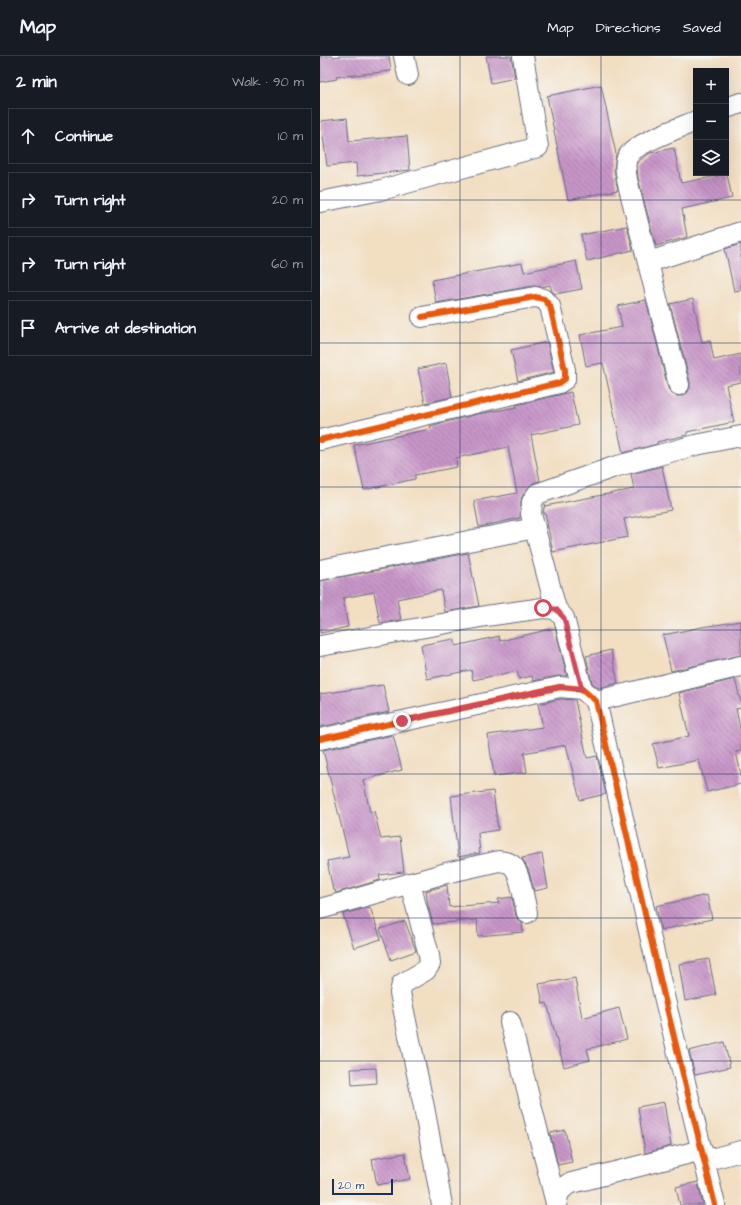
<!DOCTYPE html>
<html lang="en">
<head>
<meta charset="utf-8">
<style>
  :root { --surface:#171b24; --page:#242831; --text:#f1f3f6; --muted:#9ea1a6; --line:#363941 }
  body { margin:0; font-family:"Architects Daughter",sans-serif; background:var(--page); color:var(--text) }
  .controls { position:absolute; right:12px; top:12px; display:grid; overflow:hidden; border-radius:0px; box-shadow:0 4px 16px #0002 }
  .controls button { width:36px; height:36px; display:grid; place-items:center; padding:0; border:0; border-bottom:1px solid var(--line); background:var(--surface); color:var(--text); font:20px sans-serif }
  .scale { position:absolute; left:12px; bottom:10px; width:61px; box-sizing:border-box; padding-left:4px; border:2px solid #1b2f5e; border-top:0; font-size:11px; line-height:14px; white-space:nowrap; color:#1b2f5e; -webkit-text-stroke:3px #f6f6f2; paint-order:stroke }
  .stop { position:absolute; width:12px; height:12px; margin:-9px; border:3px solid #d1495b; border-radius:50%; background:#fff }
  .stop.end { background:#d1495b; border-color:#fff; box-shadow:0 1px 4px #0008 }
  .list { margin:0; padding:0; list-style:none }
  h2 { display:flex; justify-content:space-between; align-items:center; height:52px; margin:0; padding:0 16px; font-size:17px }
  h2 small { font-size:13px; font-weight:400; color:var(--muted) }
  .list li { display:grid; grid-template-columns:26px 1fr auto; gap:12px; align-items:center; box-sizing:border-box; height:56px; margin:0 8px 8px; padding:0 8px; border:1px solid var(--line); border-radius:0px }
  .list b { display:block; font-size:15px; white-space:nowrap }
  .list em { font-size:13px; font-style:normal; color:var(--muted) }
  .icon { flex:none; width:22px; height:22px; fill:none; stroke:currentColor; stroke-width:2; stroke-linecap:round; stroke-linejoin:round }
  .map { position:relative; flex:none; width:421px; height:1149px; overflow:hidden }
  header { display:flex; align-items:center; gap:24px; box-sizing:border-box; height:56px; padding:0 20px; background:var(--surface); border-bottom:1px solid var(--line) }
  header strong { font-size:19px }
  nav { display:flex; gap:22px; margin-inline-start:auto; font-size:14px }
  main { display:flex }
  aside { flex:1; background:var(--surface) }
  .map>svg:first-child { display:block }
  .building { fill:url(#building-back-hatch) }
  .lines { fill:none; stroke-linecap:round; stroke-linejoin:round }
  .minor-casing { stroke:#666c81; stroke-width:22 }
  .minor { stroke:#fff; stroke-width:20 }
  .cycleway-casing { stroke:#f6f6f2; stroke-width:8 }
  .cycleway { stroke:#e8590c; stroke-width:6 }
  .route { stroke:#d1495b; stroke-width:5 }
  .grid { fill:none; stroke:#1b2f5e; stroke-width:1; stroke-opacity:0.55 }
</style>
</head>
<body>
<header>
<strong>Map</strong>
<nav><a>Map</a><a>Directions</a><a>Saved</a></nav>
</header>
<main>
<aside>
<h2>2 min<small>Walk · 90 m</small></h2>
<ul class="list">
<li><svg class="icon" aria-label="ahead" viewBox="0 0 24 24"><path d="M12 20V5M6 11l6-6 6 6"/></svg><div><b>Continue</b></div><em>10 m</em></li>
<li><svg class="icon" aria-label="right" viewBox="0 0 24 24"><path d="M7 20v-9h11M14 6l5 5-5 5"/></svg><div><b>Turn right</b></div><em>20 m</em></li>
<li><svg class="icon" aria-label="right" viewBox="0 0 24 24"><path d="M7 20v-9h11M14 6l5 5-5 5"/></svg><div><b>Turn right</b></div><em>60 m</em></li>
<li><svg class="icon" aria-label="arrive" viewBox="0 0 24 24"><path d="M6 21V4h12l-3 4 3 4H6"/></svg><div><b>Arrive at destination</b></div></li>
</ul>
</aside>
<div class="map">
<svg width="421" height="1149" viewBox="0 0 421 1149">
  <defs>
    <pattern id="building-back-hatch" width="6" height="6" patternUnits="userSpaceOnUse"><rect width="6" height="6" fill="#c895c8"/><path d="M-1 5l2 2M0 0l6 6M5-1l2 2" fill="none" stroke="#a27aa6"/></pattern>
  </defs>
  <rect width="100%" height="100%" fill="#f6f6f2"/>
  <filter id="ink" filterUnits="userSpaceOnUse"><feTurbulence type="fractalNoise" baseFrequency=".025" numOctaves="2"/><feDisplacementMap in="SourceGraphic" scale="8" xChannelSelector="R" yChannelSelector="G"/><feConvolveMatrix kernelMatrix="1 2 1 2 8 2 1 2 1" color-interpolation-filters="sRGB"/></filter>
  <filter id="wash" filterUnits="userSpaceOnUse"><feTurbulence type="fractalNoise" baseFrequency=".012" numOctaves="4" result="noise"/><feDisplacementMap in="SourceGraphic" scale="16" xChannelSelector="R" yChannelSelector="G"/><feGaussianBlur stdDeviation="0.9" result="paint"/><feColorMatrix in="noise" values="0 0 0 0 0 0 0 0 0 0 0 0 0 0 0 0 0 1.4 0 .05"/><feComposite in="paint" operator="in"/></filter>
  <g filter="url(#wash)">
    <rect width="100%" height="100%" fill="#f2dec1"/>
    <g id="blocks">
      <g class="building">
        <polygon points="0,0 12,0 13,1 21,0 69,0 71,15 16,21 17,23 0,26"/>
        <polygon points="166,0 191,0 195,22 171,27"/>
        <polygon points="281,29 296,98 294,113 298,134 248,144 227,40"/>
        <polygon points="27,62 29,85 87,80 90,114 37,120 36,107 7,110 1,65"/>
        <polygon points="354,92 361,127 407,118 412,142 362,153 367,181 336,190 318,122 317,109 319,105 330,97"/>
        <polygon points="307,170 313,194 267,205 261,179"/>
        <polygon points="421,188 421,234 414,235 405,193"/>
        <polygon points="256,205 262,233 235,238 232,235 230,229 222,231 213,230 116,247 112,224 202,207 204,216"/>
        <polygon points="373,243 382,286 390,284 394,304 421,298 421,326 406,329 414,366 367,376 367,379 337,386 337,388 303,397 283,307 266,310 260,279 302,271 298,250 326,244 348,332 351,337 356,340 362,340 367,337 370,332 370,326 350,248"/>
        <polygon points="227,286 234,316 198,325 191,294"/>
        <polygon points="126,307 132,341 105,347 98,313"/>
        <polygon points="251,336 258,369 211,379 220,425 213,427 208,432 202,440 201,445 200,462 159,471 154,445 197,437 188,391 136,402 137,411 95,419 95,423 44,434 34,389 111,373 110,370 158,358 197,351 196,349"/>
        <polygon points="342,410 351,454 304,463 308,481 233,496 225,457 223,457 225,448 225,450 314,433 311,418"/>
        <polygon points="148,497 159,550 125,556 121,534 77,543 81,564 60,567 54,536 23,542 28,571 0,577 0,525"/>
        <polygon points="421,565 421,599 351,615 343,579 382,571"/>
        <polygon points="235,572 247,620 238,620 213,625 212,620 199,623 197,615 153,624 151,614 107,623 101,589 134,583 136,590 179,580 180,585"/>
        <polygon points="291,594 298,627 278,632 272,627 266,600"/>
        <polygon points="415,623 421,647 421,652 416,653 421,677 421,695 416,696 421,718 421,728 387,736 379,704 339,712 333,688 369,680 359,637"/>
        <polygon points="63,629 69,656 0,671 0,638"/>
        <polygon points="241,643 255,644 267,702 277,700 286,738 260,744 246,689 204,697 207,716 174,720 168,679 223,671 218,648"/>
        <polygon points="73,679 82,714 43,724 50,756 54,755 61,783 80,781 84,816 59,819 60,824 16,837 15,834 13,834 7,805 29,801 3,694"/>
        <polygon points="173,735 178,774 158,777 160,797 138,801 131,740"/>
        <polygon points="222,798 228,832 214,835 209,815 202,802"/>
        <polygon points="127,829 129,851 179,847 178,843 192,841 196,860 198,864 202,867 203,876 158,880 157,864 113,868 108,849 106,835"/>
        <polygon points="387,839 392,863 341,874 336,850"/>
        <polygon points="50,851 61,883 34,892 23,858"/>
        <polygon points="85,865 96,895 71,904 60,873"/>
        <polygon points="389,903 396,939 365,945 359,908"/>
        <polygon points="255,922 262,962 299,952 307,983 267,993 270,1004 244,1011 227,947 223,948 219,928"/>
        <polygon points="404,986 410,1011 375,1019 369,995"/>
        <polygon points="56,1012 57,1027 32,1029 31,1013"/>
        <polygon points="344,1046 351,1090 325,1097 318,1051"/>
        <polygon points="245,1074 252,1106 238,1109 230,1077"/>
        <polygon points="85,1097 90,1123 57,1129 52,1103"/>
        <polygon points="378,1126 383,1149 360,1149 356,1131"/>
      </g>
    </g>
  </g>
  <g filter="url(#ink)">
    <use href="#blocks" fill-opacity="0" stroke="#666c81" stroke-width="1"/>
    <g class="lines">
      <defs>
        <g id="minor">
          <polyline points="84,0 88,19"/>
          <polyline points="406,52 421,47"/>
          <polyline points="0,146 61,134 218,91 203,0"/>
          <polyline points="329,206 421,176"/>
          <path d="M 359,329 L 307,124 C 306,116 304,109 307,102 C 312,88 362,71 376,65"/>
          <polyline points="0,384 239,327 245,323 245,314 230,250 224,243 215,241 102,261"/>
          <polyline points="0,514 215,472"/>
          <polyline points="236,553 211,458 212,446 217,438 294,411 376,389 421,380"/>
          <polyline points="0,590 166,560 223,552 236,553 244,562 262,633"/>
          <polyline points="276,645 421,610"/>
          <polyline points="0,683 240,631 262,633 276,645 344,940 395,1149"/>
          <polyline points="90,827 109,899 110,908 106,914 82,928 80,937 104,1051 122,1149"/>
          <path d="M 0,853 L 126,817 L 179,805 C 185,806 190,806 194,811 C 200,818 205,847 207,857"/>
          <polyline points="190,966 236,1147"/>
          <polyline points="384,1105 421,1095"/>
          <polyline points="236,1149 239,1136 248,1128 382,1094"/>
        </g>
      </defs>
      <use href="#minor" class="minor-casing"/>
      <use href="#minor" class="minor"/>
      <defs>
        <g id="cycleway">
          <polyline points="0,384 239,327 245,323 245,314 230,250 224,243 215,241 102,261"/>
          <polyline points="0,683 240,631 262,633 276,645 344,940 395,1149"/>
        </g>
      </defs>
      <use href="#cycleway" class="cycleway-casing"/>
      <use href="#cycleway" class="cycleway"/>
    </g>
  </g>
  <g class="lines" filter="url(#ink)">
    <polyline class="route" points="82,665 240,631 262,633 244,562 236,553 223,552"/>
  </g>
  <path class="grid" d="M 140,0 L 140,1149M 281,0 L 281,1149M 0,144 L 421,144M 0,287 L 421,287M 0,431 L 421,431M 0,574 L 421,574M 0,718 L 421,718M 0,862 L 421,862M 0,1005 L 421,1005"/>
</svg>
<div class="controls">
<button>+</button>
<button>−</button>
<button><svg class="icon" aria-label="layers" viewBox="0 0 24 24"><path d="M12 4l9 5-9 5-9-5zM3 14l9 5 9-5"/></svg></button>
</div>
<div class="scale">20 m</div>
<div class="stop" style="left:223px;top:552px"></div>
<div class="stop end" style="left:82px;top:665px"></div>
</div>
</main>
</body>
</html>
